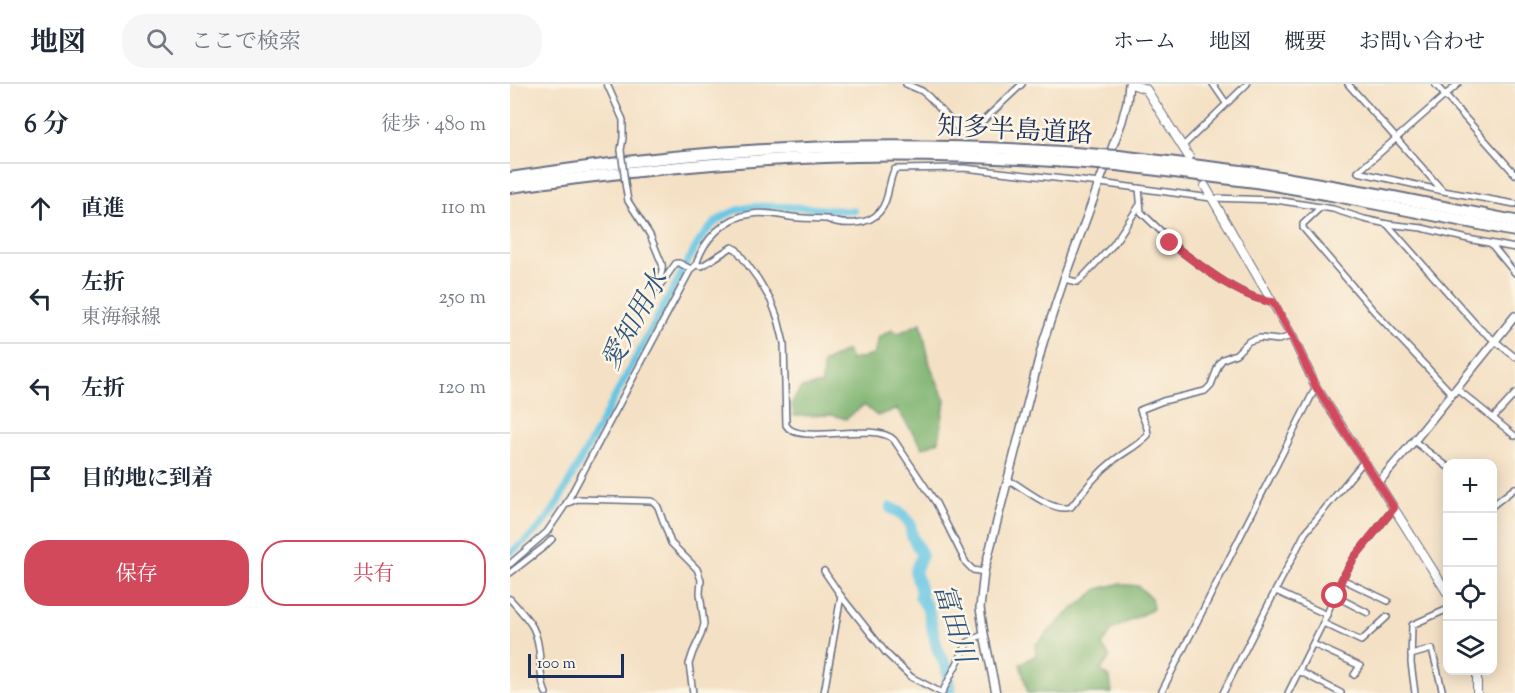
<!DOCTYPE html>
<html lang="ja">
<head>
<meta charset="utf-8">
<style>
  :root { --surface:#fff; --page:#f6f6f7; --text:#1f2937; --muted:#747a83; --line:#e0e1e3; --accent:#d1495b }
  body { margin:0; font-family:"Sorts Mill Goudy","Noto Serif JP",serif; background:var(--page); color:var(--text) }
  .controls { position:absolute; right:18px; bottom:18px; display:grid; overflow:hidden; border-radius:12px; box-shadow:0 3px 15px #0003 }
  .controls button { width:54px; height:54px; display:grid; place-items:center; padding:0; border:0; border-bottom:2px solid var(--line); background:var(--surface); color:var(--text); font:30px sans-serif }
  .scale { position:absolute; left:18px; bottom:15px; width:96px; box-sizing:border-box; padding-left:6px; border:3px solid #1b2f5e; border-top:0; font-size:16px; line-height:21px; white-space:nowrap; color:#1b2f5e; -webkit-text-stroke:4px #fcf5e5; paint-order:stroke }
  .stop { position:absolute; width:18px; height:18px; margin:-14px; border:4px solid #d1495b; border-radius:50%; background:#fff }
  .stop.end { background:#d1495b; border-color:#fff; box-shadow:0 2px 6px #0008 }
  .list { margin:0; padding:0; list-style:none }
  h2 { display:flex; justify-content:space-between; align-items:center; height:78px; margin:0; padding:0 24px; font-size:26px }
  h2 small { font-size:20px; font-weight:400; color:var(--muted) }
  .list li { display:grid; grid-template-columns:39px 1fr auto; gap:18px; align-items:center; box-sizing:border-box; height:90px; padding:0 24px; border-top:2px solid var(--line) }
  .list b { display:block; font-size:22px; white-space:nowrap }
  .list p { margin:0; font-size:20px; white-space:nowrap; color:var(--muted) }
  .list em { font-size:20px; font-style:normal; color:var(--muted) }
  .actions { display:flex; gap:12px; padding:18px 24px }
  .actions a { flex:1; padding:14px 0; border:2px solid var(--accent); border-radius:24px; text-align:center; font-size:21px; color:var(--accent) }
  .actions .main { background:var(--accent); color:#fff }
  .icon { flex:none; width:33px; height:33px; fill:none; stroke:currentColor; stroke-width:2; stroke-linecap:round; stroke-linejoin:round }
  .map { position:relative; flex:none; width:1005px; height:609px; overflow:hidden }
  header { display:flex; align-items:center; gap:36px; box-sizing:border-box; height:84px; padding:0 30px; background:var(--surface); border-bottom:2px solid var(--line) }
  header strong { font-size:28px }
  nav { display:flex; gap:33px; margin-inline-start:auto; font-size:21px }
  .search { width:420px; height:54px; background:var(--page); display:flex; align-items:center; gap:15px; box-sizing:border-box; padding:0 21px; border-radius:24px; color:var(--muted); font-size:22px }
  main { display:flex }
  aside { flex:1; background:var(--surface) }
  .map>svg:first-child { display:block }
  .forest { fill:#7bb26e; stroke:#4b7066; stroke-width:1.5 }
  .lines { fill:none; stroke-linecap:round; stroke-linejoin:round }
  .canal { stroke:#66c6e4; stroke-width:7 }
  .river { stroke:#66c6e4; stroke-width:12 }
  .minor-tunnel { stroke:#c9bdb0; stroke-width:5; stroke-dasharray:5 2.5; stroke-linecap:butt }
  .minor-casing { stroke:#676d82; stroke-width:8 }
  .tertiary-casing { stroke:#676d82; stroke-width:10 }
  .secondary-casing { stroke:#676d82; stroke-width:10 }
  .motorway-casing { stroke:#676d82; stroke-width:14 }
  .minor { stroke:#fff; stroke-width:5 }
  .tertiary { stroke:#fff; stroke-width:7 }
  .secondary { stroke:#fff; stroke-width:8 }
  .motorway { stroke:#fff; stroke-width:10 }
  .minor-bridge-casing { stroke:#676d82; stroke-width:8; stroke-linecap:butt }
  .motorway-bridge-casing { stroke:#676d82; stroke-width:14; stroke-linecap:butt }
  .minor-bridge { stroke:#fff; stroke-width:5 }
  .motorway-bridge { stroke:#fff; stroke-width:10 }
  .route { stroke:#d1495b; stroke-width:8 }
  .labels { text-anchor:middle; stroke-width:5; stroke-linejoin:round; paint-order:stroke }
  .street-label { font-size:26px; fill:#1b2f5e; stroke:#fcf5e5 }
  .water-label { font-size:27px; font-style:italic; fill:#2e5580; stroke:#fcf5e5 }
</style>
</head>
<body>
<header>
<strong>地図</strong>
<div class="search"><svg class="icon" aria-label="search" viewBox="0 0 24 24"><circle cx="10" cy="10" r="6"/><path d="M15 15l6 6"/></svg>ここで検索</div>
<nav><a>ホーム</a><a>地図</a><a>概要</a><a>お問い合わせ</a></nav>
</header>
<main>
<aside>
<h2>6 分<small>徒歩 · 480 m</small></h2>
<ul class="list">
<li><svg class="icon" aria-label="ahead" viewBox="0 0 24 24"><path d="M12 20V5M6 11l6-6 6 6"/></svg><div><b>直進</b></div><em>110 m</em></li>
<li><svg class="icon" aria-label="left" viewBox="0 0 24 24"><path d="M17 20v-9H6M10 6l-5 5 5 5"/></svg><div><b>左折</b><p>東海緑線</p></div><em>250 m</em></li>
<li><svg class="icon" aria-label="left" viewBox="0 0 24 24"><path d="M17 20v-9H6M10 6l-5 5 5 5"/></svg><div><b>左折</b></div><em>120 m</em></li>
<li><svg class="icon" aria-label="arrive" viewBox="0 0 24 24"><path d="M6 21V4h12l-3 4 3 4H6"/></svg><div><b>目的地に到着</b></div></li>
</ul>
<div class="actions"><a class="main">保存</a><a>共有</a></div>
</aside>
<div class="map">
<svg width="1005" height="609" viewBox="0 0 1005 609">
  <rect width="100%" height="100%" fill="#fcf5e5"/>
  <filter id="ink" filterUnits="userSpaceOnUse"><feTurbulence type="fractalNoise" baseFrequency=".0167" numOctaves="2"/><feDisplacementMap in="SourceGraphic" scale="12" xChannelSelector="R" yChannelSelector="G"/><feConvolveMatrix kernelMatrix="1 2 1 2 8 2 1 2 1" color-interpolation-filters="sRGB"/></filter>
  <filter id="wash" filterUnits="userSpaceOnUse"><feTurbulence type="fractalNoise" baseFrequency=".008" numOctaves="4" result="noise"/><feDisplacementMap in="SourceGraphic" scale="24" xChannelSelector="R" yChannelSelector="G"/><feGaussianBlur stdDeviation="1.35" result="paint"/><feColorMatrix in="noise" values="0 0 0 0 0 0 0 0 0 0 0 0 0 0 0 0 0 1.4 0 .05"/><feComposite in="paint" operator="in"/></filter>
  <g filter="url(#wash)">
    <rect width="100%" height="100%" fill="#f4e0c4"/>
    <g class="forest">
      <polygon points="411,239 420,281 435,316 429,357 413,364 387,325 367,332 354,321 336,335 322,331 284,332 282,319 291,304 312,300 313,279 337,266 341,276 364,271 369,253 382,246 389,249"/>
      <polygon points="608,500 628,502 641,514 643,525 603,545 592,561 600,573 591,586 600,594 602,609 517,609 517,604 510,580 526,571 525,561 557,530 588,505"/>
    </g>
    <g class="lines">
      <path class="canal" d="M 0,469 C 20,454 32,444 46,422 L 185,164 C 209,121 239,120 284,123 C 304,124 324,126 344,127"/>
      <polyline class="river" points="381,424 392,430 400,440 402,452 412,471 405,487 411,508 410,512 418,525 427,564 437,584 440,609"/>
    </g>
  </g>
  <g filter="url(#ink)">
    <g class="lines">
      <polyline class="minor-tunnel" points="912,144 914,128"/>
      <defs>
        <g id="minor">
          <polyline points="97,0 113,36 113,54 111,66"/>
          <polyline points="396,0 412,7 419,13 456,53 512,0"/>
          <polyline points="703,0 716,19"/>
          <polyline points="838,0 932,106"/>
          <polyline points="925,0 1005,90"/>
          <polyline points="948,0 848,88 933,107 1005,120"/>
          <polyline points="672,63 737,0"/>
          <path d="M 115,99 L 118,117 L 140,151 L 152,180 C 154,189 147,195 148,204 L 166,179 L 169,179 L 181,185"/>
          <path d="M 629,104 L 631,128 L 658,154 L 660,159 C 687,179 729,214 763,218"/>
          <polyline points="811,123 793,140 793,144 863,226 942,310"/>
          <polyline points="877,140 969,244 1005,273"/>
          <polyline points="981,160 1005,189"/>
          <path d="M 186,181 C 193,156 215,133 242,130 C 253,128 264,130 275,132 C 288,135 304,134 317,135 C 326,139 336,140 346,139 C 368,137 376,123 379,103 C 381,97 381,91 385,85 L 454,84 L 590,99 L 701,114 L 766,116 L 823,125 L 854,135 L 877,140 L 912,144 L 958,155 L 1005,164"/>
          <polyline points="554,195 567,198 572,194 603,161 629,122"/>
          <polyline points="946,304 1005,352"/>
          <polyline points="983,334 1005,310"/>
          <polyline points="904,357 938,383"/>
          <path d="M 499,397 L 504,399 C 519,408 544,429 561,423 C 574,407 586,390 603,377 C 614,368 628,362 638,351 L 637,344 L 630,326 L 653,317 L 695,307 L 701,301 L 709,280 L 713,275 L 726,270 L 739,257 L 750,254 L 768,256 L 782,252"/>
          <polyline points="56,420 67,415 141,417 145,419 148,423 161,459 187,485 191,496 190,509 194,540 191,551 183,568 179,580 183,609"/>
          <polyline points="982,422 1005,404"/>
          <path d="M 0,480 L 37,448 L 56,420 L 181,185 L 186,181 L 192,182 L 222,163 L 227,166 L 248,195 L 261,217 L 268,235 L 274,259 L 276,341 C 288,363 364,336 384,356 L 426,419 L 456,479 L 463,486 L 474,488"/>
          <polyline points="314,487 331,512 376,569 401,593 432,609"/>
          <polyline points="0,489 35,462 42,455"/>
          <polyline points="832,495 878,517"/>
          <polyline points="766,507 817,531"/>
          <polyline points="825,512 858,529"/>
          <path d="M 0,515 C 21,538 28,544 30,576 C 31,588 31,599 36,609"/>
          <polyline points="813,539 851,557 877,533"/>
          <polyline points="803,560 850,582 844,591"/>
          <polyline points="901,571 922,565 933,609"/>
          <polyline points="789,587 831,609"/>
          <polyline points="314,609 331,512"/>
          <polyline points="432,609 458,558 474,550"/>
          <polyline points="651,609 806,303"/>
          <polyline points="713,609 795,449 854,377"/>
          <polyline points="778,609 813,539 832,495 844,474 884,424"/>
          <polyline points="905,609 901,579 902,541 938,525"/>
        </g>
        <g id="tertiary">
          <polyline points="868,399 904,357 1005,232"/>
          <polyline points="486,609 474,550 470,524 474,488 533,259 554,195 612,37 617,18 619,0"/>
        </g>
        <g id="secondary">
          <polyline points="621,0 636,5 679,73"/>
          <polyline points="695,102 782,252 806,303 854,377 938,510"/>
          <polyline points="967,586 967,609"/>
        </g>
        <g id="motorway">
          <polyline points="609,72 747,89 873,111 1005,137"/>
          <polyline points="607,81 746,98 816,110 1005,147"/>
          <path d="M 0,94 C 54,86 108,78 163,73 C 304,59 448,59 590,71"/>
          <path d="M 0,103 C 115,87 229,75 346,72 C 426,70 507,74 588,80"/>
        </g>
      </defs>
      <use href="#minor" class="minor-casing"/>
      <use href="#tertiary" class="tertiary-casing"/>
      <use href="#secondary" class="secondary-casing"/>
      <use href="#motorway" class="motorway-casing"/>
      <use href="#minor" class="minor"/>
      <use href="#tertiary" class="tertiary"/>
      <use href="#secondary" class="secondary"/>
      <use href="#motorway" class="motorway"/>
      <defs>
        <polyline id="minor-bridge" points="111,66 115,99"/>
        <g id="motorway-bridge">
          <polyline points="590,71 609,72"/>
          <polyline points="588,80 607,81"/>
        </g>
      </defs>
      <use href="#minor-bridge" class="minor-bridge-casing"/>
      <use href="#motorway-bridge" class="motorway-bridge-casing"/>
      <use href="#minor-bridge" class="minor-bridge"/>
      <use href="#motorway-bridge" class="motorway-bridge"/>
    </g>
  </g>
  <g class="lines" filter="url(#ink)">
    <path class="route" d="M 660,159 C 688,179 728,214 763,218 L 782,252 L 806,303 L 884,424 L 844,474 L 832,495 L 825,512"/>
  </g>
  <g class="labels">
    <g class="street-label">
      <text transform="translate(505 45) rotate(3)" y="9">知多半島道路</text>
    </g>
    <g class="water-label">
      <text transform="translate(124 236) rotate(-61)" y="9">愛知用水</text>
      <text transform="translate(445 539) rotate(73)" y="9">富田川</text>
    </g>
  </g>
</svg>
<div class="controls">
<button>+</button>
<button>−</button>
<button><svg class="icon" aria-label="locate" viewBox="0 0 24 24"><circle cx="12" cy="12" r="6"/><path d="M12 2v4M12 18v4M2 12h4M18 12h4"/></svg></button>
<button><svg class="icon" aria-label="layers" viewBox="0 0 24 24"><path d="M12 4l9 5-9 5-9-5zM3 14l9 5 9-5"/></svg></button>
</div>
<div class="scale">100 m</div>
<div class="stop" style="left:825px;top:512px"></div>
<div class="stop end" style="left:660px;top:159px"></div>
</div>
</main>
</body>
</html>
